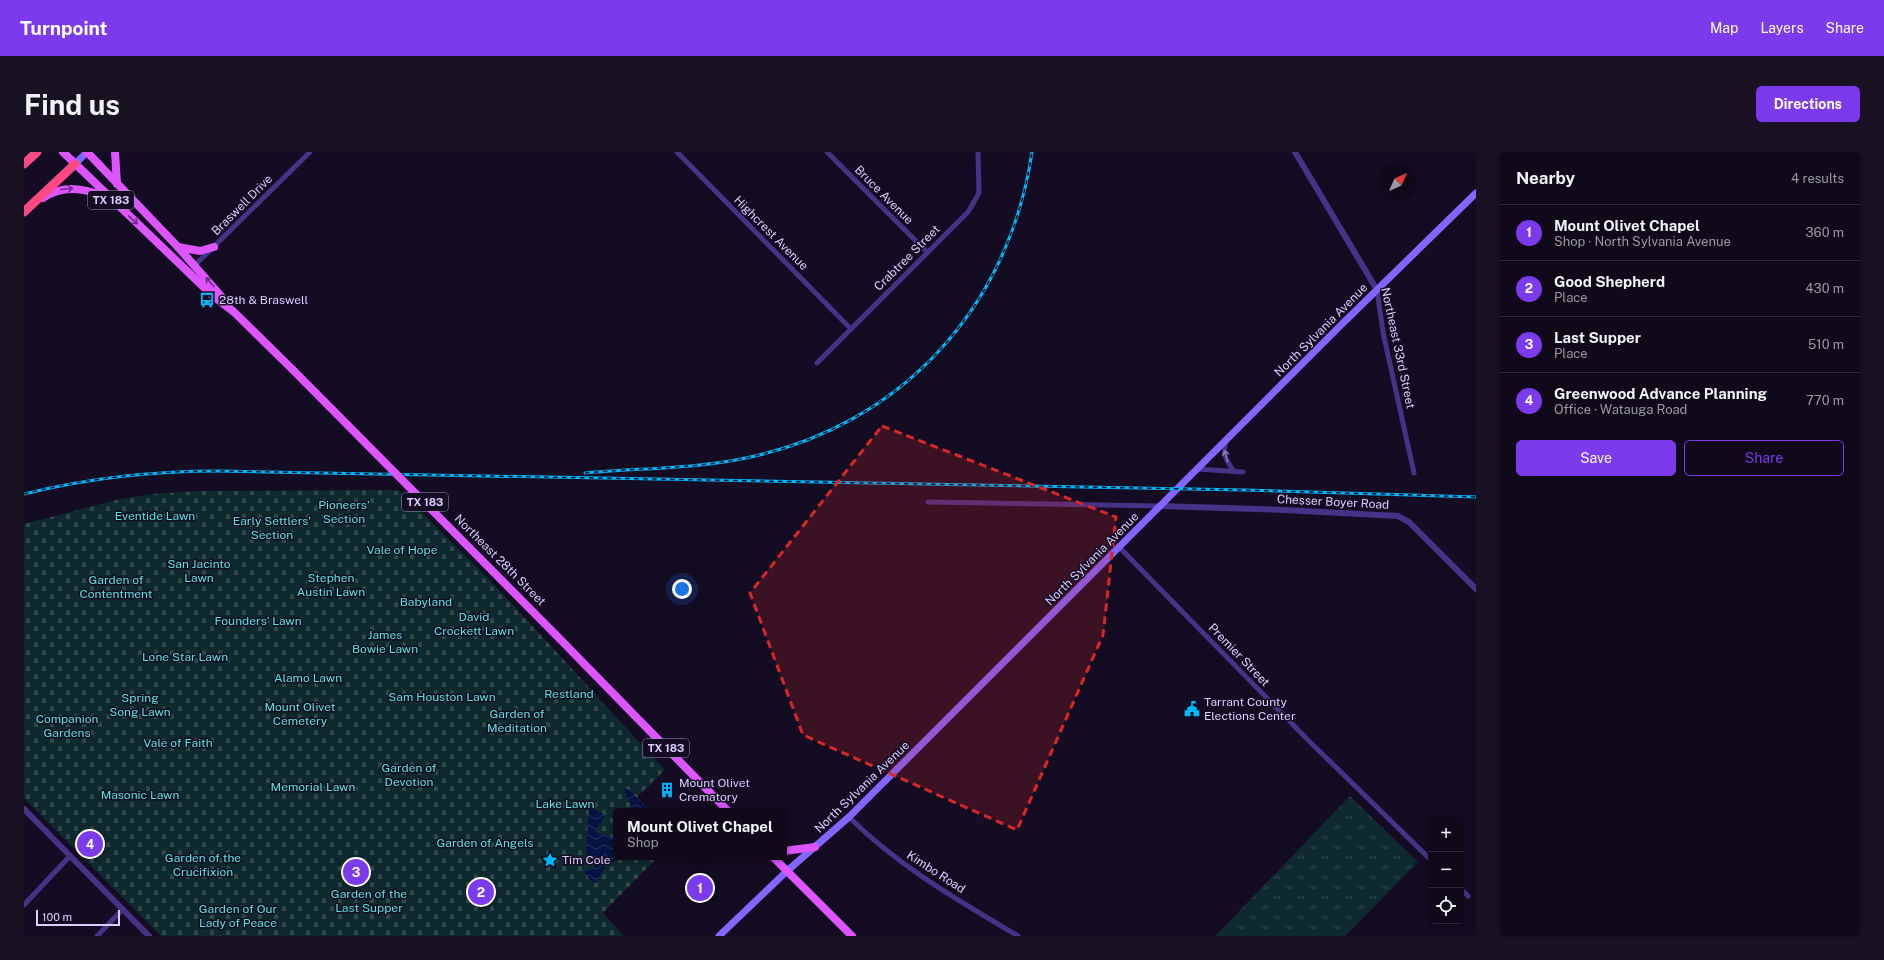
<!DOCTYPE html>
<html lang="en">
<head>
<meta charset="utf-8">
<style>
  :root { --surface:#0f091a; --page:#181223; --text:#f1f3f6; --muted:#9b9aa2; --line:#2f2a39; --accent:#7c3aed }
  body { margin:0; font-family:"Public Sans",sans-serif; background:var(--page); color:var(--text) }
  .controls { position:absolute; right:12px; bottom:12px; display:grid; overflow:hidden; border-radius:6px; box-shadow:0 1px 3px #0004 }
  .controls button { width:36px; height:36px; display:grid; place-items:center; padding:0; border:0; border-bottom:1px solid var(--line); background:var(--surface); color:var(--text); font:20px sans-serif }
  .compass { position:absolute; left:1356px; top:12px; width:36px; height:36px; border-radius:50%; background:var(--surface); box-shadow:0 1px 3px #0004; rotate:45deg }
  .scale { position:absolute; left:12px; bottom:10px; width:84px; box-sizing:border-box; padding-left:4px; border:2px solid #dcceff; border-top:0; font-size:11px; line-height:14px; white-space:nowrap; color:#dcceff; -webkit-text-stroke:3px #140c23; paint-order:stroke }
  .you { position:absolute; left:658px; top:437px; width:14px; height:14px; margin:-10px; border:3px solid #fff; border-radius:50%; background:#1a73e8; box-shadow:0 0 0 6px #1a73e833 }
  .badge { display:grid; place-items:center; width:26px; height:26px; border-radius:50%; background:var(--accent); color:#fff; font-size:13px; font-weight:700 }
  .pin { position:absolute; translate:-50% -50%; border:2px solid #fff; box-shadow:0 1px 4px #0006 }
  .popup { position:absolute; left:589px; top:656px; width:174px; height:52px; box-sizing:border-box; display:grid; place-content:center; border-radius:6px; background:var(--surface); filter:drop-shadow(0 1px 3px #0005); font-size:13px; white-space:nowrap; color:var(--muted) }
  .popup b { font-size:15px; color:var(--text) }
  .popup::after { content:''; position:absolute; left:50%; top:100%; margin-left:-8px; border:8px solid transparent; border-top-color:var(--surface) }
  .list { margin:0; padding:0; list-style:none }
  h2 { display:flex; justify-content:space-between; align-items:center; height:52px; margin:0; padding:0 16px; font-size:17px }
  h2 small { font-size:13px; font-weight:400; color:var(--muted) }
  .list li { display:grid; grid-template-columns:26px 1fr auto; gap:12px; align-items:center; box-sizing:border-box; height:56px; padding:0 16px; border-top:1px solid var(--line) }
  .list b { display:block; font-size:15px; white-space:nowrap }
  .list p { margin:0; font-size:13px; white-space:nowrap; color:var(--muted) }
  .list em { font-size:13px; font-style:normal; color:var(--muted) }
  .actions { display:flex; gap:8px; padding:12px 16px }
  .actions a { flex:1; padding:9px 0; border:1px solid var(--accent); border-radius:6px; text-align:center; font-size:14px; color:var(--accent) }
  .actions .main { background:var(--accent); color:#fff }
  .icon { flex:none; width:22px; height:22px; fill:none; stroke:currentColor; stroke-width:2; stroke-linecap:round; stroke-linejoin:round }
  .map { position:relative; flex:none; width:1452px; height:784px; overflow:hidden; border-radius:6px }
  header { display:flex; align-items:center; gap:24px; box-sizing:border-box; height:56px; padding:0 20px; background:var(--accent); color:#fff }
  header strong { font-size:19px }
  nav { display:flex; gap:22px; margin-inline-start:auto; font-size:14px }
  .intro { display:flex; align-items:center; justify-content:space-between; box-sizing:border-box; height:96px; padding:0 24px }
  h1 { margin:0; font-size:28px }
  .button { padding:10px 18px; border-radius:6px; background:var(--accent); color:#fff; font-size:14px; font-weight:700 }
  main { display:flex; gap:24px; padding:0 24px }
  aside { flex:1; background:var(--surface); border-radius:6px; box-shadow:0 1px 3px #0004 }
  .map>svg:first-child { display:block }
  .grass { fill:url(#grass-tufts) }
  .cemetery { fill:url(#cemetery-stones) }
  .water { fill:url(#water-waves) }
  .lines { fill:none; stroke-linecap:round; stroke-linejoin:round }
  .minor { stroke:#443386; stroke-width:5 }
  .tertiary { stroke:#443386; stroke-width:6 }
  .secondary { stroke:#8365ff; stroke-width:7 }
  .primary { stroke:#dc55ff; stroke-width:8 }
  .motorway { stroke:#ff4982; stroke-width:9 }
  .rail-casing { stroke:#00b7f9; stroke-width:3 }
  .rail { stroke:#140c23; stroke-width:1.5; stroke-dasharray:4.5; stroke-linecap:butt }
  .primary-bridge { stroke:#dc55ff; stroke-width:8 }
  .oneway { stroke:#6e2d86 }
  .oneway2 { stroke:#8879bc }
  .marked { fill:#d62828; fill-opacity:0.2; stroke:#d62828; stroke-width:3; stroke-dasharray:8 5; stroke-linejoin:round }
  .labels { text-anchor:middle; stroke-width:3; stroke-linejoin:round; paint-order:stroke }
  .shield { fill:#140c23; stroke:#a094bd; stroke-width:1 }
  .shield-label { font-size:11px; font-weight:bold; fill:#dcceff }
  .street-label { font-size:12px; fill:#dcceff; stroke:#140c23 }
  .poi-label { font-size:12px; fill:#dcceff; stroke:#140c23; text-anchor:start }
  .park-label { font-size:12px; fill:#51e8dc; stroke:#140c23 }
</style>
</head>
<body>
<header>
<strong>Turnpoint</strong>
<nav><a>Map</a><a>Layers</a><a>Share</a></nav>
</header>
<div class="intro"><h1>Find us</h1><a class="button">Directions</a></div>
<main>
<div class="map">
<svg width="1452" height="784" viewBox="0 0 1452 784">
  <defs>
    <pattern id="grass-tufts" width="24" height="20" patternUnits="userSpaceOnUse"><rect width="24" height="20" fill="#0f2a2e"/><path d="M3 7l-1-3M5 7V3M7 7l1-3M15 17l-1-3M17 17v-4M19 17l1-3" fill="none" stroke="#31484d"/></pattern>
    <pattern id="cemetery-stones" width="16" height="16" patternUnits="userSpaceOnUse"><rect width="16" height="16" fill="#0f2a2e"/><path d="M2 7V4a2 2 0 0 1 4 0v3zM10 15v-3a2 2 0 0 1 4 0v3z" fill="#31484d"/></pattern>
    <pattern id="water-waves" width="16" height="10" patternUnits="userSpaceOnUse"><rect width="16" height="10" fill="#061243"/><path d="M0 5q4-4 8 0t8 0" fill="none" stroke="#2a335f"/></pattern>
  </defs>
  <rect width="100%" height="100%" fill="#140c23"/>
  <polygon class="grass" points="1326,644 1394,710 1321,784 1191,784"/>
  <polygon class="cemetery" points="366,338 376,339 465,427 641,618 613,645 626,659 592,659 592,705 634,705 579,761 600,784 137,784 0,646 0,372 96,347 128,342 173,339"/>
  <g class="water">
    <polygon points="602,636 603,636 626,659 610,659 600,638"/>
    <polygon points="567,655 581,663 571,680 592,687 592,705 595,705 581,715 572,731 569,731 561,722 561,719 570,717 571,707 563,702 562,696 565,658"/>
  </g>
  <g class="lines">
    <g class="minor">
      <polyline points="653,0 827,177"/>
      <polyline points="803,0 903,100"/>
      <polyline points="169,115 286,0"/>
      <polyline points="1353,138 1359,180 1390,321"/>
      <polyline points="793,211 944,60 955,41 954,0"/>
      <path d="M 1202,289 C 1198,302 1203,310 1210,319"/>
      <polyline points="1173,317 1219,320"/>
      <polyline points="904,350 1136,354"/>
      <polyline points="1095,395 1285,589 1407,708"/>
      <path d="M 825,665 C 874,714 935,749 994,784"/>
      <polyline points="1437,737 1444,744"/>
      <polyline points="0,753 46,704"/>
      <polyline points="73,784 99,757"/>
    </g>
    <g class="tertiary">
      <polyline points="1271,0 1353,138"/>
      <polyline points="1136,354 1260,358 1374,364 1385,370 1452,437"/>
      <polyline points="0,657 125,784"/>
    </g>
    <g class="secondary">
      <polyline points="51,12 63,0"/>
      <polyline points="695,784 763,719 825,665 1318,172 1452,41"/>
    </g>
    <g class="primary">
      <polyline points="39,0 188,143 210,160 269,218"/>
      <polyline points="63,0 154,95 202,150"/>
      <polyline points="91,0 93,32"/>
      <path d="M 19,46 C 40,32 60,37 82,44"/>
      <polyline points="154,95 176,99 190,95"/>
      <polyline points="532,483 704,659"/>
      <polyline points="760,699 791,695"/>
      <polyline points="749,705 828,784"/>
    </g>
    <g class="motorway">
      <polyline points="0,12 13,0"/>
      <polyline points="0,60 51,12"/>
    </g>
    <defs>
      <g id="rail">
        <path d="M 561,321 C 614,316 670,317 722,306 C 877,274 985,156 1008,0"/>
        <path d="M 0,342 C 64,326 129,319 195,319 L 1221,338 L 1452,345"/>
      </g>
    </defs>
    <use href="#rail" class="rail-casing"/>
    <use href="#rail" class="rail"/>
    <polyline class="primary-bridge" points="269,218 532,483"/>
  </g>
  <defs><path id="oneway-shaft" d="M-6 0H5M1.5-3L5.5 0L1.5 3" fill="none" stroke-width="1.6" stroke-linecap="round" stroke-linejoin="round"/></defs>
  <g class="oneway">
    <use href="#oneway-shaft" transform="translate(43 37) rotate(-5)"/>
    <use href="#oneway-shaft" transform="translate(109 68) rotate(43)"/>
    <use href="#oneway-shaft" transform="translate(186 130) rotate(-131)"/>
  </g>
  <use class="oneway2" href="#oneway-shaft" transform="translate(1202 304) rotate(-105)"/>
  <path class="marked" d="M 858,274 L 1092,365 L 1079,483 L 993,678 L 779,583 L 726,441 Z"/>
  <defs>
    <symbol id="bus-bare" viewBox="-9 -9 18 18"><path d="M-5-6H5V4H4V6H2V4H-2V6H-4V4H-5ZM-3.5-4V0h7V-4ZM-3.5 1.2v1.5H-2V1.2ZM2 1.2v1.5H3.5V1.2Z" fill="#00b7f9" stroke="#140c23" stroke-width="2.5" paint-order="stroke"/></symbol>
    <symbol id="civic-bare" viewBox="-9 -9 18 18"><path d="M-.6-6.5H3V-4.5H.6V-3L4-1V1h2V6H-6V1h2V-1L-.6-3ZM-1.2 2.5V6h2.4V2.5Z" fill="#00b7f9" stroke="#140c23" stroke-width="2.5" paint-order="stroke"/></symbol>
    <symbol id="building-bare" viewBox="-9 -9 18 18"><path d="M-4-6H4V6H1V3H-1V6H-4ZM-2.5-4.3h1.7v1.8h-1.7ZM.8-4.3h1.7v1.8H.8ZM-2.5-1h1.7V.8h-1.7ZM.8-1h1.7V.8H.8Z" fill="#00b7f9" stroke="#140c23" stroke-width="2.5" paint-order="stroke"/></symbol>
    <symbol id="sight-bare" viewBox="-9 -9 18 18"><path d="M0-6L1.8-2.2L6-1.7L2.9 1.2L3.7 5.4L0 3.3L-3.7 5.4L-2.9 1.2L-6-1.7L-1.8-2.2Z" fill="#00b7f9" stroke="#140c23" stroke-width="2.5" paint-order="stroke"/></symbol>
  </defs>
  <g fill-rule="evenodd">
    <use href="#bus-bare" x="172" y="137" width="22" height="22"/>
    <use href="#civic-bare" x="1157" y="546" width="22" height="22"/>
    <use href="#building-bare" x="632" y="627" width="22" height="22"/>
    <use href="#sight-bare" x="515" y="697" width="22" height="22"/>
  </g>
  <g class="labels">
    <g class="shield">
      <rect x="64" y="39" width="46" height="18" rx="3"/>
      <rect x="378" y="341" width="46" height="18" rx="3"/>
      <rect x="619" y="587" width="46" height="18" rx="3"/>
    </g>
    <g class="shield-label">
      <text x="87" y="52">TX 183</text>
      <text x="401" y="354">TX 183</text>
      <text x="642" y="600">TX 183</text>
    </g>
    <g class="street-label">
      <text transform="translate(860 43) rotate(45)" y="4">Bruce Avenue</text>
      <text transform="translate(218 53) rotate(-45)" y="4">Braswell Drive</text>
      <text transform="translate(747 81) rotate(45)" y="4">Highcrest Avenue</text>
      <text transform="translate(883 106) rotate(-45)" y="4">Crabtree Street</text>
      <text transform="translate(1297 178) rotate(-45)" y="4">North Sylvania Avenue</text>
      <text transform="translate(1374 196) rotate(78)" y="4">Northeast 33rd Street</text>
      <text transform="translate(1309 350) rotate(3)" y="4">Chesser Boyer Road</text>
      <text transform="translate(1068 407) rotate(-45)" y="4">North Sylvania Avenue</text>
      <text transform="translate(476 408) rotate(45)" y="4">Northeast 28th Street</text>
      <text transform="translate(1215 503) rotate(46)" y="4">Premier Street</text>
      <text transform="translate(838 635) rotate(-44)" y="4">North Sylvania Avenue</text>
      <text transform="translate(912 720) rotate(33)" y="4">Kimbo Road</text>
    </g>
    <g class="poi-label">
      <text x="195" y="152">28th &amp; Braswell</text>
      <text x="1180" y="554">Tarrant County<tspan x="1180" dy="14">Elections Center</tspan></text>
      <text x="655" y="635">Mount Olivet<tspan x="655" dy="14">Crematory</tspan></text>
      <text x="538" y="712">Tim Cole</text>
    </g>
    <g class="park-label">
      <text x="320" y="357">Pioneers’<tspan x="320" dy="14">Section</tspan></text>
      <text x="131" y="368">Eventide Lawn</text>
      <text x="248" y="373">Early Settlers’<tspan x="248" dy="14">Section</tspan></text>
      <text x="378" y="402">Vale of Hope</text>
      <text x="175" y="416">San Jacinto<tspan x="175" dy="14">Lawn</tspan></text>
      <text x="307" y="430">Stephen<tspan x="307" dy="14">Austin Lawn</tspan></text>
      <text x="92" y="432">Garden of<tspan x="92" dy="14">Contentment</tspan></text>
      <text x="402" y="454">Babyland</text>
      <text x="450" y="469">David<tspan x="450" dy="14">Crockett Lawn</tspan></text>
      <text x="234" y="473">Founders’ Lawn</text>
      <text x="361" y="487">James<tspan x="361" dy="14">Bowie Lawn</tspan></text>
      <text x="161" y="509">Lone Star Lawn</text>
      <text x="284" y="530">Alamo Lawn</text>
      <text x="545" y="546">Restland</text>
      <text x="418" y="549">Sam Houston Lawn</text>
      <text x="116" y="550">Spring<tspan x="116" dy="14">Song Lawn</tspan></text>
      <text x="276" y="559">Mount Olivet<tspan x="276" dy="14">Cemetery</tspan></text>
      <text x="493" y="566">Garden of<tspan x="493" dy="14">Meditation</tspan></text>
      <text x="43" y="571">Companion<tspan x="43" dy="14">Gardens</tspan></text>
      <text x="154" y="595">Vale of Faith</text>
      <text x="385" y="620">Garden of<tspan x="385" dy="14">Devotion</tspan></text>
      <text x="289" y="639">Memorial Lawn</text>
      <text x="116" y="647">Masonic Lawn</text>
      <text x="541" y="656">Lake Lawn</text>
      <text x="461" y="695">Garden of Angels</text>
      <text x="179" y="710">Garden of the<tspan x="179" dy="14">Crucifixion</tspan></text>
      <text x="345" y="746">Garden of the<tspan x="345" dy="14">Last Supper</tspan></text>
      <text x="214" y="761">Garden of Our<tspan x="214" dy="14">Lady of Peace</tspan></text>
    </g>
  </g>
</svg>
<div class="controls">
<button>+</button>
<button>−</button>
<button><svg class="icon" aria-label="locate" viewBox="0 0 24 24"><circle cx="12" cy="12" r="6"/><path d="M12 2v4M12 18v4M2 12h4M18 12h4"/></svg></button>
</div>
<svg class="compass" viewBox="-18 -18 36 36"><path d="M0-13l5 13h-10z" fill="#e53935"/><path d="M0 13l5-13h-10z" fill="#9b9aa2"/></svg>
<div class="scale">100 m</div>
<div class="you"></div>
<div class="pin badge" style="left:676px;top:736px">1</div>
<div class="popup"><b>Mount Olivet Chapel</b>Shop</div>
<div class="pin badge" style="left:457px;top:740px">2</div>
<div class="pin badge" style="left:332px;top:720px">3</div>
<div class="pin badge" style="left:66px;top:692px">4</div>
</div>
<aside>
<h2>Nearby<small>4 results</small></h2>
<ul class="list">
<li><span class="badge">1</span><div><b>Mount Olivet Chapel</b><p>Shop · North Sylvania Avenue</p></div><em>360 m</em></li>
<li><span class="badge">2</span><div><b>Good Shepherd</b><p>Place</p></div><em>430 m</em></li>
<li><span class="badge">3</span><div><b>Last Supper</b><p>Place</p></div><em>510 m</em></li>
<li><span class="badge">4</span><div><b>Greenwood Advance Planning</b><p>Office · Watauga Road</p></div><em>770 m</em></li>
</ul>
<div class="actions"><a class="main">Save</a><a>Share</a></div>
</aside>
</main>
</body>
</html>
